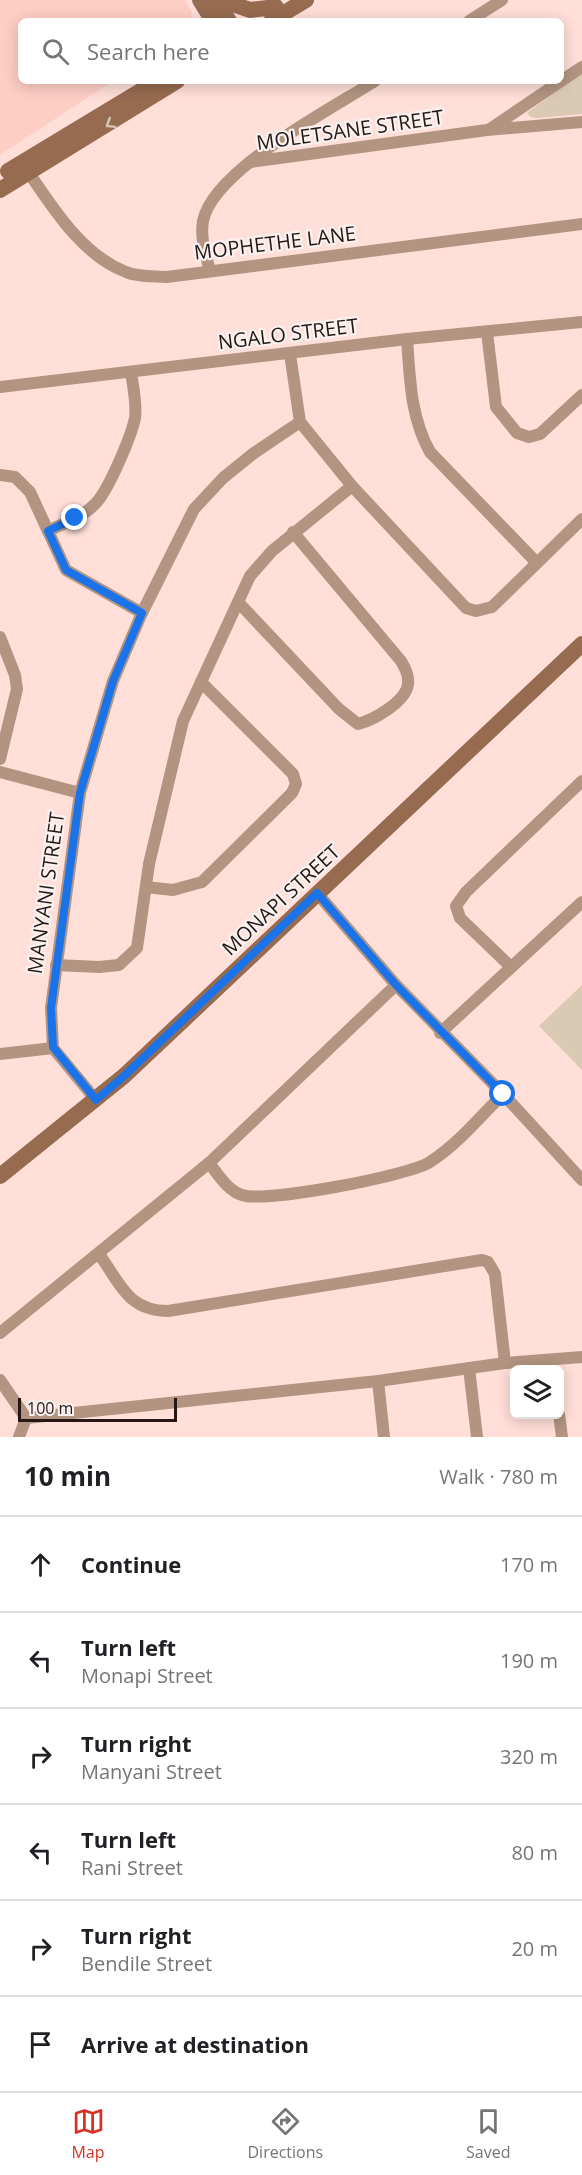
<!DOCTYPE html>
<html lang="en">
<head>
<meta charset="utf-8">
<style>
  :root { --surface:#fff; --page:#f2f2f2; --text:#202124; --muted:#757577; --line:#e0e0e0; --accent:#d93025 }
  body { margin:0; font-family:"Open Sans",sans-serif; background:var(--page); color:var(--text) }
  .controls { position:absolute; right:18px; bottom:18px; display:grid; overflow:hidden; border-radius:9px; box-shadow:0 3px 15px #0003 }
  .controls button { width:54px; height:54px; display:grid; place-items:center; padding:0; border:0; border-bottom:2px solid var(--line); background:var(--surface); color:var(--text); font:30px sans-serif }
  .scale { position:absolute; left:18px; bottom:15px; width:159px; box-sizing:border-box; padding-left:6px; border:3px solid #241714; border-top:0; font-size:16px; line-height:21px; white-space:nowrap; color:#241714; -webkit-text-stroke:4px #faf2f0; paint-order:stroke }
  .stop { position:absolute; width:18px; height:18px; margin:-14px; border:4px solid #1a73e8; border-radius:50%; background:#fff }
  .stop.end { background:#1a73e8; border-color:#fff; box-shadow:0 2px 6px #0008 }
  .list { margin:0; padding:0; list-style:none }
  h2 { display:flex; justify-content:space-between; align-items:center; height:78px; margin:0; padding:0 24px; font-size:26px }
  h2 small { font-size:20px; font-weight:400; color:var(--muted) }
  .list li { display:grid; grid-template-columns:39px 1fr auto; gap:18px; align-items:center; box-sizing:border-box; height:96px; padding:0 24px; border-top:2px solid var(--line) }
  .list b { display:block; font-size:22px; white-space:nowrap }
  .list p { margin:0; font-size:20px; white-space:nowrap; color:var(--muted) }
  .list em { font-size:20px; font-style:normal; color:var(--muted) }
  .icon { flex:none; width:33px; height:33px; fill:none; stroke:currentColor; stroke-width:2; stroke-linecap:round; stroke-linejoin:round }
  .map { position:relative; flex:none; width:582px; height:1437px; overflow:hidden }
  .search { position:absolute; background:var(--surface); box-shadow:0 3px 15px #0003; left:18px; right:18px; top:18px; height:66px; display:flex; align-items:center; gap:15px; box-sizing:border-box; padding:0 21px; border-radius:9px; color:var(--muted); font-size:22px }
  .sheet { height:654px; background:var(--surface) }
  nav { display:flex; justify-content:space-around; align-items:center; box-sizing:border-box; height:84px; border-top:2px solid var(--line); background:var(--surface); font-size:16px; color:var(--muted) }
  nav a { display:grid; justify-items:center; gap:3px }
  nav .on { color:var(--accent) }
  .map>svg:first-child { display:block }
  .built { fill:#fecec5 }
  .green { fill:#dbcab3 }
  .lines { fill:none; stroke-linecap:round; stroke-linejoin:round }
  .street { stroke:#b29481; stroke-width:12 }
  .secondary { stroke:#976b50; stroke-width:16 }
  .oneway { stroke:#d7c3b8 }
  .route { stroke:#1a73e8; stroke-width:8 }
  .labels { text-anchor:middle; stroke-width:4.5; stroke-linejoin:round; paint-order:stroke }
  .street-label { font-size:20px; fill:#241714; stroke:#faf2f0 }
</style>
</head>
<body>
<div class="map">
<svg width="582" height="1437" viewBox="0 0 582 1437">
  <rect width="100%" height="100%" fill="#ffdfd8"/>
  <polygon class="built" points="0,0 185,0 192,12 190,21 21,21 21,81 113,81 0,155"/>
  <g class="green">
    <polygon points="582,72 582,114 537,118 531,117 527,113"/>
    <polygon points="582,985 582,1070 539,1026"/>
  </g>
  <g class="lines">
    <g class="street">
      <polyline points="469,21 502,0"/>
      <polyline points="561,81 582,67"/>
      <polyline points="490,129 561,81"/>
      <polyline points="250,162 487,130 582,122"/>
      <path d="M 25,167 C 51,205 81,255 126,272 C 137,277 154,276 167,277 L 582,224"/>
      <path d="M 210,271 C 206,255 200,238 203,221 C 213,170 331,109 375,81"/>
      <polyline points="487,332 496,407 517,433 529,437 540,434 582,395"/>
      <path d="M 407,339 C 410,378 410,416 430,452 L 536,562"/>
      <polyline points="290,354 300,422 352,486 466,608 476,611 492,607 582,519"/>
      <polyline points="0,387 407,339 582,322"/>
      <polyline points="0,475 15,477 30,492 66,570 142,613"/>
      <path d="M 48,531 C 64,523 83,517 96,503 C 109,489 131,437 135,418 C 137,403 133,387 131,372"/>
      <path d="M 238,602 L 339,709 L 358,724 C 373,720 406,702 408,684 C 409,675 405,668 401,661 L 293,532"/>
      <polyline points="0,637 15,675 17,689 0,759"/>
      <polyline points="0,772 80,793"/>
      <polyline points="146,887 173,890 202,882 292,793 296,784 293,774 201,682"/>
      <polyline points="317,893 396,985 503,1094 582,1180"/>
      <polyline points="56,965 99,967 119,965 137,948 149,864 183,721 201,682 250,576 272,551 352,486"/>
      <polyline points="511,967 460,918 456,906 466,892 582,781"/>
      <polyline points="440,1033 582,902"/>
      <polyline points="0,1054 53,1048"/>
      <polyline points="96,1100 53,1048 51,1008 80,793 113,681 142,613 194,509 223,478 254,453 300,422"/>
      <path d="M 209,1163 C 218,1174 228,1191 242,1195 C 265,1203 408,1176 430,1162 C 457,1145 480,1117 503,1094"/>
      <path d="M 99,1254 C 120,1283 128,1311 168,1311 L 482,1260 L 488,1262 L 495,1274 L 505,1363"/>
      <polyline points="0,1333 209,1163 396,985"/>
      <polyline points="469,1368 477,1437"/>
      <polyline points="0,1380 26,1418 378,1381 505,1363 582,1357"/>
      <polyline points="378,1381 384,1437"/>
      <polyline points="559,1414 562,1437"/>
      <polyline points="19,1437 26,1418"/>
    </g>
    <g class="secondary">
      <polyline points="200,0 213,21"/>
      <polyline points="216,0 229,21"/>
      <polyline points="221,0 250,10 276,7"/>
      <polyline points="271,21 306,0"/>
      <polyline points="8,171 157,81"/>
      <polyline points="0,190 177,81"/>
      <polyline points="0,1176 124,1076 582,644"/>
    </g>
  </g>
  <defs><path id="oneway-chevron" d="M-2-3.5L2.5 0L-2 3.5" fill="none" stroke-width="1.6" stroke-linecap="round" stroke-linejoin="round" transform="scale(1.5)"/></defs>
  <use class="oneway" href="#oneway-chevron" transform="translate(110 124) rotate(148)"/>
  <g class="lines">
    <polyline class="route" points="75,518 48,531 66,570 142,613 113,681 80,793 51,1008 53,1047 96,1100 124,1076 317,893 396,985 503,1094"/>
  </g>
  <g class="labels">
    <g class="street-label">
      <text transform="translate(350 130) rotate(-8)" y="7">MOLETSANE STREET</text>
      <text transform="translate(275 243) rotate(-7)" y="7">MOPHETHE LANE</text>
      <text transform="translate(288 334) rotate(-7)" y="7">NGALO STREET</text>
      <text transform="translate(46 893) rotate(-82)" y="7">MANYANI STREET</text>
      <text transform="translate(281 900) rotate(-43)" y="7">MONAPI STREET</text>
    </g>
  </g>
</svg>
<div class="controls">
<button><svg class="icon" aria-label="layers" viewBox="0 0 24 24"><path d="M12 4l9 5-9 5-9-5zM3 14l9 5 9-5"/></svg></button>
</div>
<div class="scale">100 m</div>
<div class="stop" style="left:503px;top:1094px"></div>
<div class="stop end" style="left:75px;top:518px"></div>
<div class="search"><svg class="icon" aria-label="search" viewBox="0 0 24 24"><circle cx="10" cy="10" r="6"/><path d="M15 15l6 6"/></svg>Search here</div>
</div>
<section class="sheet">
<h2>10 min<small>Walk · 780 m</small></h2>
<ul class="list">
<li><svg class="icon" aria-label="ahead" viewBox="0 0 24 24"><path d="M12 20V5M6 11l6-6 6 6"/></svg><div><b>Continue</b></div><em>170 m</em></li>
<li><svg class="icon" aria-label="left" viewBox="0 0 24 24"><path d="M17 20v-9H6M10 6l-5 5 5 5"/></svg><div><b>Turn left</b><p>Monapi Street</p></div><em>190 m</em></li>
<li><svg class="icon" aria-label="right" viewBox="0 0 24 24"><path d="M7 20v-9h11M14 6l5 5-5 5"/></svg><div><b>Turn right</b><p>Manyani Street</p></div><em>320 m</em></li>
<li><svg class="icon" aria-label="left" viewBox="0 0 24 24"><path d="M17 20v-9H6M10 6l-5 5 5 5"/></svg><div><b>Turn left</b><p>Rani Street</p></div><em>80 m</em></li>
<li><svg class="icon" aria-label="right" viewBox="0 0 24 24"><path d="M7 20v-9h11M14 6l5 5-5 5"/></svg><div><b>Turn right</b><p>Bendile Street</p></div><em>20 m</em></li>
<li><svg class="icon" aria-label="arrive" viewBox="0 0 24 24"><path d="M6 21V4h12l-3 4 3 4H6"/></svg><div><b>Arrive at destination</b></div></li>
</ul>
</section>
<nav>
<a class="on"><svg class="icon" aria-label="map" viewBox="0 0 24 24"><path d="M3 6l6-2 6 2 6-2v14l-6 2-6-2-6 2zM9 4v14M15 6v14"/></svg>Map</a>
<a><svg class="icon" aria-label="directions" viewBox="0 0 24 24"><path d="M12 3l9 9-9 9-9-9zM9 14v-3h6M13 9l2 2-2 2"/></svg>Directions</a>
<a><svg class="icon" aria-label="saved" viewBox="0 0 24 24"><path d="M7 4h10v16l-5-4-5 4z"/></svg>Saved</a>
</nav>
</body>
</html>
